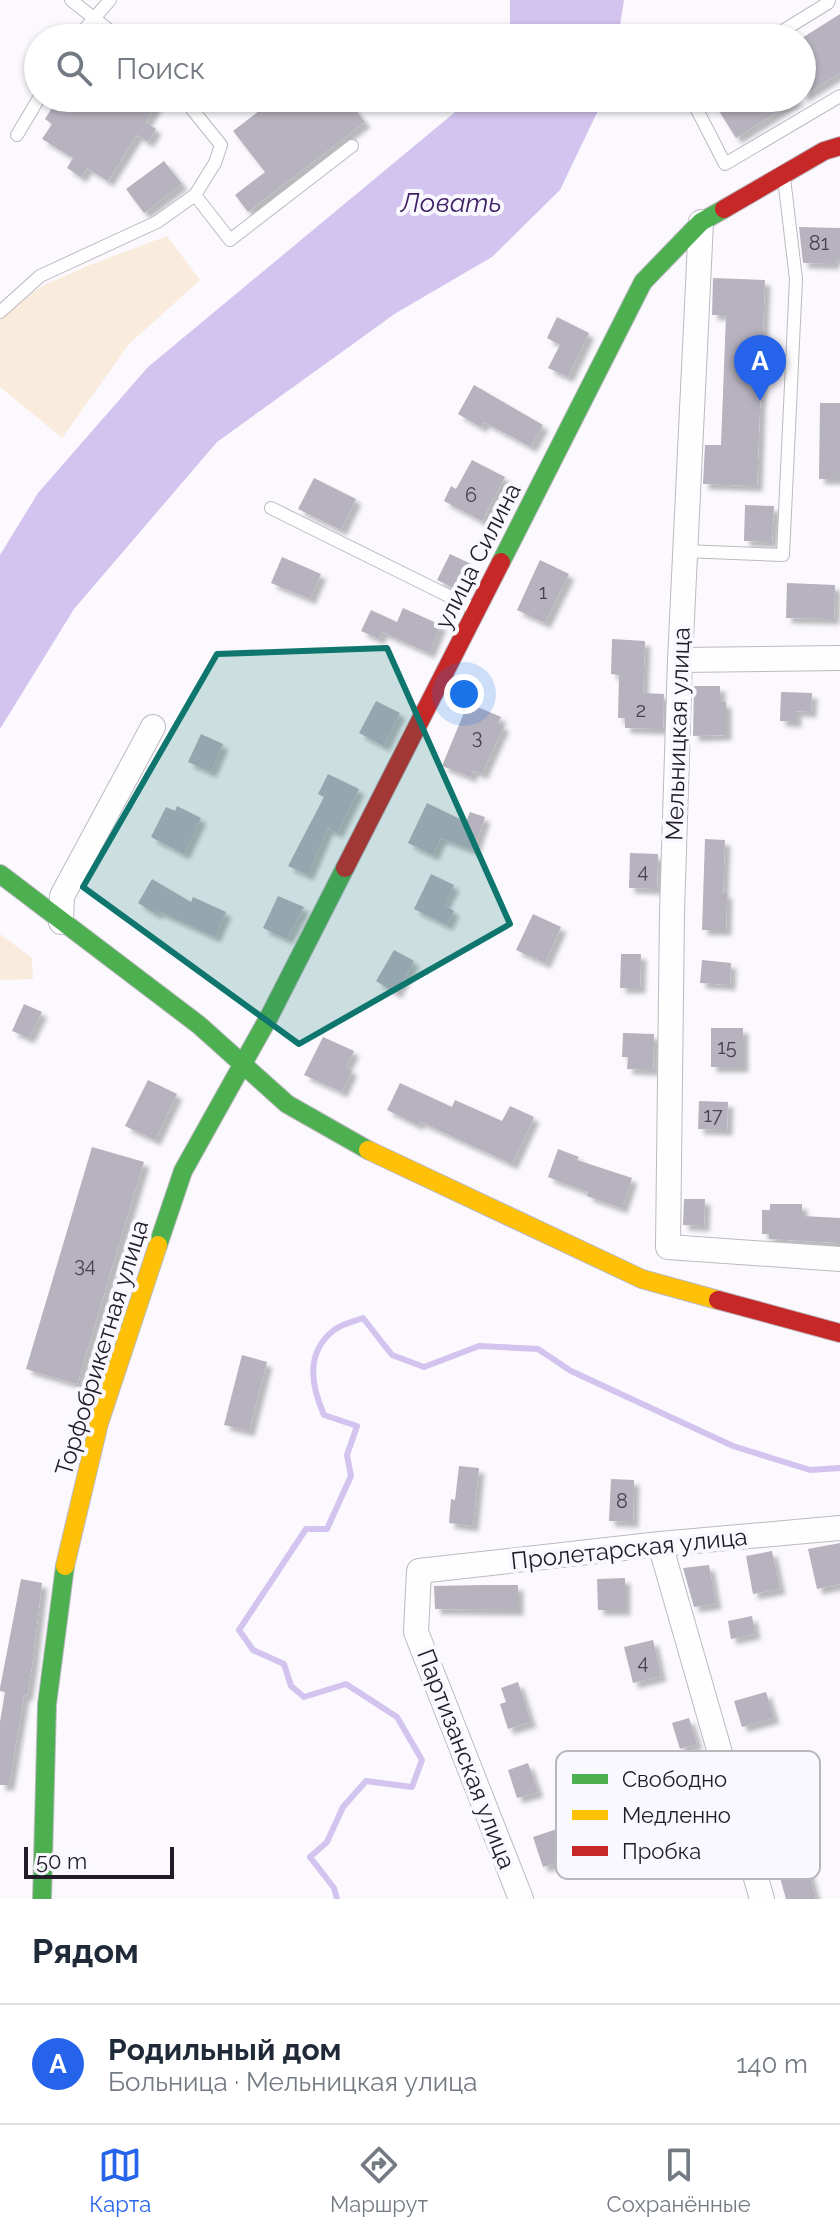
<!DOCTYPE html>
<html lang="ru">
<head>
<meta charset="utf-8">
<style>
  :root { --surface:#fff; --page:#f2f2f3; --text:#1f2937; --muted:#747a83; --line:#e0e1e3; --accent:#2563eb }
  body { margin:0; font-family:Raleway,sans-serif; background:var(--page); color:var(--text) }
  .scale { position:absolute; left:24px; bottom:20px; width:150px; box-sizing:border-box; padding-left:8px; border:4px solid #211c28; border-top:0; font-size:22px; line-height:28px; white-space:nowrap; color:#211c28; -webkit-text-stroke:6px #faf8ff; paint-order:stroke }
  .you { position:absolute; left:464px; top:694px; width:28px; height:28px; margin:-20px; border:6px solid #fff; border-radius:50%; background:#1a73e8; box-shadow:0 0 0 12px #1a73e833 }
  .badge { display:grid; place-items:center; width:52px; height:52px; border-radius:50%; background:var(--accent); color:#fff; font-size:26px; font-weight:700 }
  .pin { position:absolute; translate:-50% -66px; filter:drop-shadow(0 2px 4px #0008) }
  .pin::after { content:''; position:absolute; top:42px; width:28px; height:24px; background:inherit; clip-path:polygon(0 0,100% 0,50% 100%) }
  .list { margin:0; padding:0; list-style:none }
  h2 { display:flex; justify-content:space-between; align-items:center; height:104px; margin:0; padding:0 32px; font-size:34px }
  h2 small { font-size:26px; font-weight:400; color:var(--muted) }
  .list li { display:grid; grid-template-columns:52px 1fr auto; gap:24px; align-items:center; box-sizing:border-box; height:120px; padding:0 32px; border-top:2px solid var(--line) }
  .list b { display:block; font-size:30px; white-space:nowrap }
  .list p { margin:0; font-size:26px; white-space:nowrap; color:var(--muted) }
  .list em { font-size:26px; font-style:normal; color:var(--muted) }
  .icon { flex:none; width:44px; height:44px; fill:none; stroke:currentColor; stroke-width:2; stroke-linecap:round; stroke-linejoin:round }
  .map { position:relative; flex:none; width:840px; height:1899px; overflow:hidden }
  .search { position:absolute; background:var(--surface); box-shadow:0 2px 6px #0004; left:24px; right:24px; top:24px; height:88px; display:flex; align-items:center; gap:20px; box-sizing:border-box; padding:0 28px; border-radius:44px; color:var(--muted); font-size:30px }
  .sheet { height:224px; background:var(--surface) }
  nav { display:flex; justify-content:space-around; align-items:center; box-sizing:border-box; height:112px; border-top:2px solid var(--line); background:var(--surface); font-size:22px; color:var(--muted) }
  nav a { display:grid; justify-items:center; gap:4px }
  nav .on { color:var(--accent) }
  .map>svg:first-child { display:block }
  .green { fill:#faecdd }
  .water { fill:#d3c3ef }
  .lines { fill:none; stroke-linecap:round; stroke-linejoin:round }
  .stream { stroke:#d3c3ef; stroke-width:6 }
  .building { fill:#b6b2be; filter:url(#shadow) }
  .lane-casing { stroke:#bcb9c1; stroke-width:14 }
  .street-casing { stroke:#bcb9c1; stroke-width:26 }
  .fast-casing { stroke:#bcb9c1; stroke-width:20 }
  .slow-casing { stroke:#bcb9c1; stroke-width:20 }
  .jam-casing { stroke:#bcb9c1; stroke-width:20 }
  .lane { stroke:#fefeff; stroke-width:12 }
  .street { stroke:#fefeff; stroke-width:24 }
  .fast { stroke:#4caf50; stroke-width:18 }
  .slow { stroke:#ffc107; stroke-width:18 }
  .jam { stroke:#c62828; stroke-width:18 }
  .marked { fill:#0f766e; fill-opacity:0.2; stroke:#0f766e; stroke-width:6; stroke-linejoin:round }
  .labels { text-anchor:middle; stroke-width:8; stroke-linejoin:round; paint-order:stroke }
  .number-label { font-size:20px; fill:#46424e }
  .street-label { font-size:24px; fill:#211c28; stroke:#faf8ff }
  .water-label { font-size:26px; font-style:italic; fill:#412166; stroke:#faf8ff }
  .key { fill:#faf8ff; stroke:#b9b6be; stroke-width:2 }
  .key-label { font-size:22px; fill:#211c28 }
</style>
</head>
<body>
<div class="map">
<svg width="840" height="1899" viewBox="0 0 840 1899">
  <defs>
    <filter id="shadow"><feDropShadow dx="5.5" dy="5.5" stdDeviation="2" flood-color="#0004"/></filter>
  </defs>
  <rect width="100%" height="100%" fill="#fbf9fe"/>
  <g class="green">
    <polygon points="167,236 200,280 129,344 62,438 0,387 0,314 44,285 92,264"/>
    <polygon points="0,934 32,958 33,979 0,980"/>
  </g>
  <g class="water">
    <polygon points="510,0 624,0 618,38 510,38"/>
    <polygon points="472,98 604,98 560,190 492,257 396,313 217,442 74,609 0,729 0,555 38,493 148,367"/>
  </g>
  <g class="lines">
    <path class="stream" d="M 337,1899 L 334,1888 L 310,1857 L 327,1842 L 343,1807 L 366,1781 L 412,1787 L 422,1760 L 397,1717 L 346,1684 L 304,1697 L 291,1686 L 284,1664 L 253,1650 L 239,1630 L 306,1529 L 327,1529 L 351,1476 L 347,1455 L 357,1426 L 324,1415 C 311,1385 305,1353 334,1330 C 342,1324 355,1321 363,1318 L 392,1355 L 424,1367 L 479,1346 L 538,1349 L 571,1371 L 733,1446 L 810,1470 L 840,1468"/>
  </g>
  <g class="building">
    <polygon points="840,14 840,73 802,97 802,38"/>
    <polygon points="58,98 148,98 157,104 146,122 156,129 148,142 137,135 108,181 87,168 81,177 67,168 73,158 42,139 52,124 45,119"/>
    <polygon points="276,98 346,98 365,122 248,212 235,195 265,172 233,131"/>
    <polygon points="711,98 800,98 736,138"/>
    <polygon points="164,161 182,184 144,213 126,189"/>
    <polygon points="799,227 840,228 840,258 834,258 834,264 803,263"/>
    <polygon points="713,278 765,280 757,486 703,484 705,445 721,445 726,315 712,315"/>
    <polygon points="557,317 589,333 568,377 548,368 560,345 547,338"/>
    <polygon points="474,385 543,425 531,447 484,422 481,427 458,414"/>
    <polygon points="820,403 840,403 840,479 819,479"/>
    <polygon points="472,460 505,477 482,521 444,501 451,486 456,489"/>
    <polygon points="314,478 356,499 341,530 298,509"/>
    <polygon points="745,505 774,506 772,542 744,541"/>
    <polygon points="450,554 471,564 458,590 437,580"/>
    <polygon points="282,557 321,574 310,599 271,583"/>
    <polygon points="540,560 569,574 545,623 517,610"/>
    <polygon points="787,583 835,585 834,619 786,618"/>
    <polygon points="403,608 441,625 429,653 382,632 379,639 361,631 371,610 397,622"/>
    <polygon points="612,639 645,641 643,693 664,694 663,729 625,728 625,718 618,718 619,675 611,674"/>
    <polygon points="694,686 720,686 720,702 726,702 726,735 693,736"/>
    <polygon points="781,692 812,693 811,712 796,711 796,722 780,721"/>
    <polygon points="376,701 400,713 384,746 359,733"/>
    <polygon points="468,703 501,717 498,723 504,726 482,774 473,770 471,777 442,766"/>
    <polygon points="201,734 223,744 211,772 188,762"/>
    <polygon points="328,774 359,789 337,833 328,828 308,875 288,866 324,797 318,794"/>
    <polygon points="427,803 466,822 470,812 485,817 474,850 441,838 433,855 408,843"/>
    <polygon points="177,806 201,818 184,854 151,837 166,807 175,811"/>
    <polygon points="705,839 725,840 723,893 727,893 726,930 702,930"/>
    <polygon points="630,853 658,854 657,889 629,888"/>
    <polygon points="431,874 454,885 444,905 454,911 447,925 414,909"/>
    <polygon points="152,879 191,902 193,897 226,912 215,937 158,911 156,914 138,903"/>
    <polygon points="278,896 304,907 287,939 263,928"/>
    <polygon points="533,914 561,927 545,963 516,950"/>
    <polygon points="394,950 414,961 396,993 376,981"/>
    <polygon points="621,954 641,954 640,988 620,988"/>
    <polygon points="702,960 731,963 730,985 700,983"/>
    <polygon points="24,1004 42,1012 29,1038 12,1031"/>
    <rect x="711" y="1028" width="32" height="39"/>
    <polygon points="623,1033 654,1034 653,1070 627,1069 628,1057 622,1057"/>
    <polygon points="323,1037 354,1051 346,1067 352,1070 342,1092 304,1075"/>
    <polygon points="148,1080 177,1094 155,1140 125,1126"/>
    <polygon points="400,1083 452,1107 455,1100 502,1121 510,1106 534,1117 512,1164 419,1121 418,1125 387,1110"/>
    <polygon points="699,1101 728,1102 727,1130 698,1129"/>
    <polygon points="92,1147 144,1162 77,1384 26,1369"/>
    <polygon points="558,1149 579,1157 577,1160 632,1178 622,1208 587,1196 588,1192 548,1177"/>
    <polygon points="684,1199 705,1199 704,1226 683,1225"/>
    <polygon points="770,1204 802,1204 802,1216 840,1218 840,1243 769,1239 769,1234 762,1234 762,1210 770,1210"/>
    <polygon points="242,1355 267,1362 249,1431 224,1425"/>
    <polygon points="459,1466 479,1468 473,1526 449,1523 451,1499 455,1500"/>
    <polygon points="611,1479 634,1480 633,1522 609,1521"/>
    <polygon points="840,1543 840,1584 817,1589 808,1549"/>
    <polygon points="772,1551 780,1589 753,1594 746,1556"/>
    <polygon points="709,1565 716,1604 694,1607 683,1568"/>
    <polygon points="625,1578 625,1610 598,1610 597,1579"/>
    <polygon points="21,1579 42,1583 32,1666 27,1696 24,1695 9,1785 0,1785 0,1722 5,1692 0,1691 0,1688"/>
    <polygon points="483,1585 518,1585 518,1610 435,1609 434,1586"/>
    <polygon points="752,1616 755,1634 731,1639 728,1621"/>
    <polygon points="653,1640 661,1676 633,1683 624,1647"/>
    <polygon points="518,1682 531,1722 508,1729 500,1704 506,1702 501,1688"/>
    <polygon points="766,1692 774,1718 742,1727 734,1701"/>
    <polygon points="689,1718 697,1744 680,1749 672,1723"/>
    <polygon points="528,1763 538,1792 517,1798 508,1770"/>
    <polygon points="563,1827 572,1858 543,1867 533,1837"/>
    <polygon points="807,1866 816,1899 786,1899 779,1874"/>
  </g>
  <g class="lines">
    <defs>
      <g id="lane">
        <polyline points="71,0 119,38"/>
        <polyline points="77,38 110,0"/>
        <polyline points="771,38 828,3 829,0"/>
        <polyline points="691,98 725,164 840,96"/>
        <polyline points="17,135 39,98"/>
        <polyline points="195,195 230,240 352,146"/>
        <polyline points="0,312 40,276 157,222 195,195 215,163 221,145 183,98"/>
        <polyline points="271,508 475,609"/>
        <polyline points="685,551 783,555 796,279 784,178"/>
      </g>
      <g id="street">
        <polyline points="701,222 680,660 672,912 668,1247 840,1259"/>
        <polyline points="680,660 840,658"/>
        <polyline points="61,922 62,896 153,727"/>
        <polyline points="660,1544 762,1899"/>
        <polyline points="521,1899 416,1632 419,1571 660,1544 840,1528"/>
      </g>
      <g id="fast">
        <polyline points="501,562 643,282 701,222 724,209"/>
        <polyline points="0,874 199,1025 287,1104 368,1150"/>
        <polyline points="158,1245 183,1171 269,1017 345,868"/>
        <polyline points="42,1899 47,1704 65,1566"/>
      </g>
      <g id="slow">
        <polyline points="368,1150 642,1279 718,1300"/>
        <polyline points="65,1566 99,1423 158,1245"/>
      </g>
      <g id="jam">
        <polyline points="724,209 824,151 840,146"/>
        <polyline points="345,868 501,562"/>
        <polyline points="718,1300 840,1333"/>
      </g>
    </defs>
    <use href="#lane" class="lane-casing"/>
    <use href="#street" class="street-casing"/>
    <use href="#fast" class="fast-casing"/>
    <use href="#slow" class="slow-casing"/>
    <use href="#jam" class="jam-casing"/>
    <use href="#lane" class="lane"/>
    <use href="#street" class="street"/>
    <use href="#fast" class="fast"/>
    <use href="#slow" class="slow"/>
    <use href="#jam" class="jam"/>
  </g>
  <path class="marked" d="M 387,648 L 510,924 L 299,1044 L 83,887 L 217,654 Z"/>
  <g class="labels">
    <g class="number-label">
      <text x="819" y="250">81</text>
      <text x="471" y="502">6</text>
      <text x="543" y="599">1</text>
      <text x="641" y="717">2</text>
      <text x="477" y="744">3</text>
      <text x="643" y="878">4</text>
      <text x="727" y="1054">15</text>
      <text x="713" y="1122">17</text>
      <text x="85" y="1272">34</text>
      <text x="622" y="1508">8</text>
      <text x="643" y="1669">4</text>
    </g>
    <g class="street-label">
      <text transform="translate(478 556) rotate(-63)" y="8">улица Силина</text>
      <text transform="translate(678 734) rotate(-88)" y="8">Мельницкая улица</text>
      <text transform="translate(102 1348) rotate(-73)" y="8">Торфобрикетная улица</text>
      <text transform="translate(629 1549) rotate(-6)" y="8">Пролетарская улица</text>
      <text transform="translate(466 1759) rotate(69)" y="8">Партизанская улица</text>
    </g>
    <g class="water-label">
      <text x="451" y="212">Ловать</text>
    </g>
  </g>
  <rect x="556" y="1751" width="264" height="128" rx="12" class="key"/>
  <rect x="572" y="1774" width="36" height="10" fill="#4caf50"/>
  <rect x="572" y="1810" width="36" height="10" fill="#ffc107"/>
  <rect x="572" y="1846" width="36" height="10" fill="#c62828"/>
  <g class="key-label">
    <text x="622" y="1787">Свободно</text>
    <text x="622" y="1823">Медленно</text>
    <text x="622" y="1859">Пробка</text>
  </g>
</svg>
<div class="scale">50 m</div>
<div class="you"></div>
<div class="pin badge" style="left:760px;top:401px">A</div>
<div class="search"><svg class="icon" aria-label="search" viewBox="0 0 24 24"><circle cx="10" cy="10" r="6"/><path d="M15 15l6 6"/></svg>Поиск</div>
</div>
<section class="sheet">
<h2>Рядом<small></small></h2>
<ul class="list">
<li><span class="badge">A</span><div><b>Родильный дом</b><p>Больница · Мельницкая улица</p></div><em>140 m</em></li>
</ul>
</section>
<nav>
<a class="on"><svg class="icon" aria-label="map" viewBox="0 0 24 24"><path d="M3 6l6-2 6 2 6-2v14l-6 2-6-2-6 2zM9 4v14M15 6v14"/></svg>Карта</a>
<a><svg class="icon" aria-label="directions" viewBox="0 0 24 24"><path d="M12 3l9 9-9 9-9-9zM9 14v-3h6M13 9l2 2-2 2"/></svg>Маршрут</a>
<a><svg class="icon" aria-label="saved" viewBox="0 0 24 24"><path d="M7 4h10v16l-5-4-5 4z"/></svg>Сохранённые</a>
</nav>
</body>
</html>
